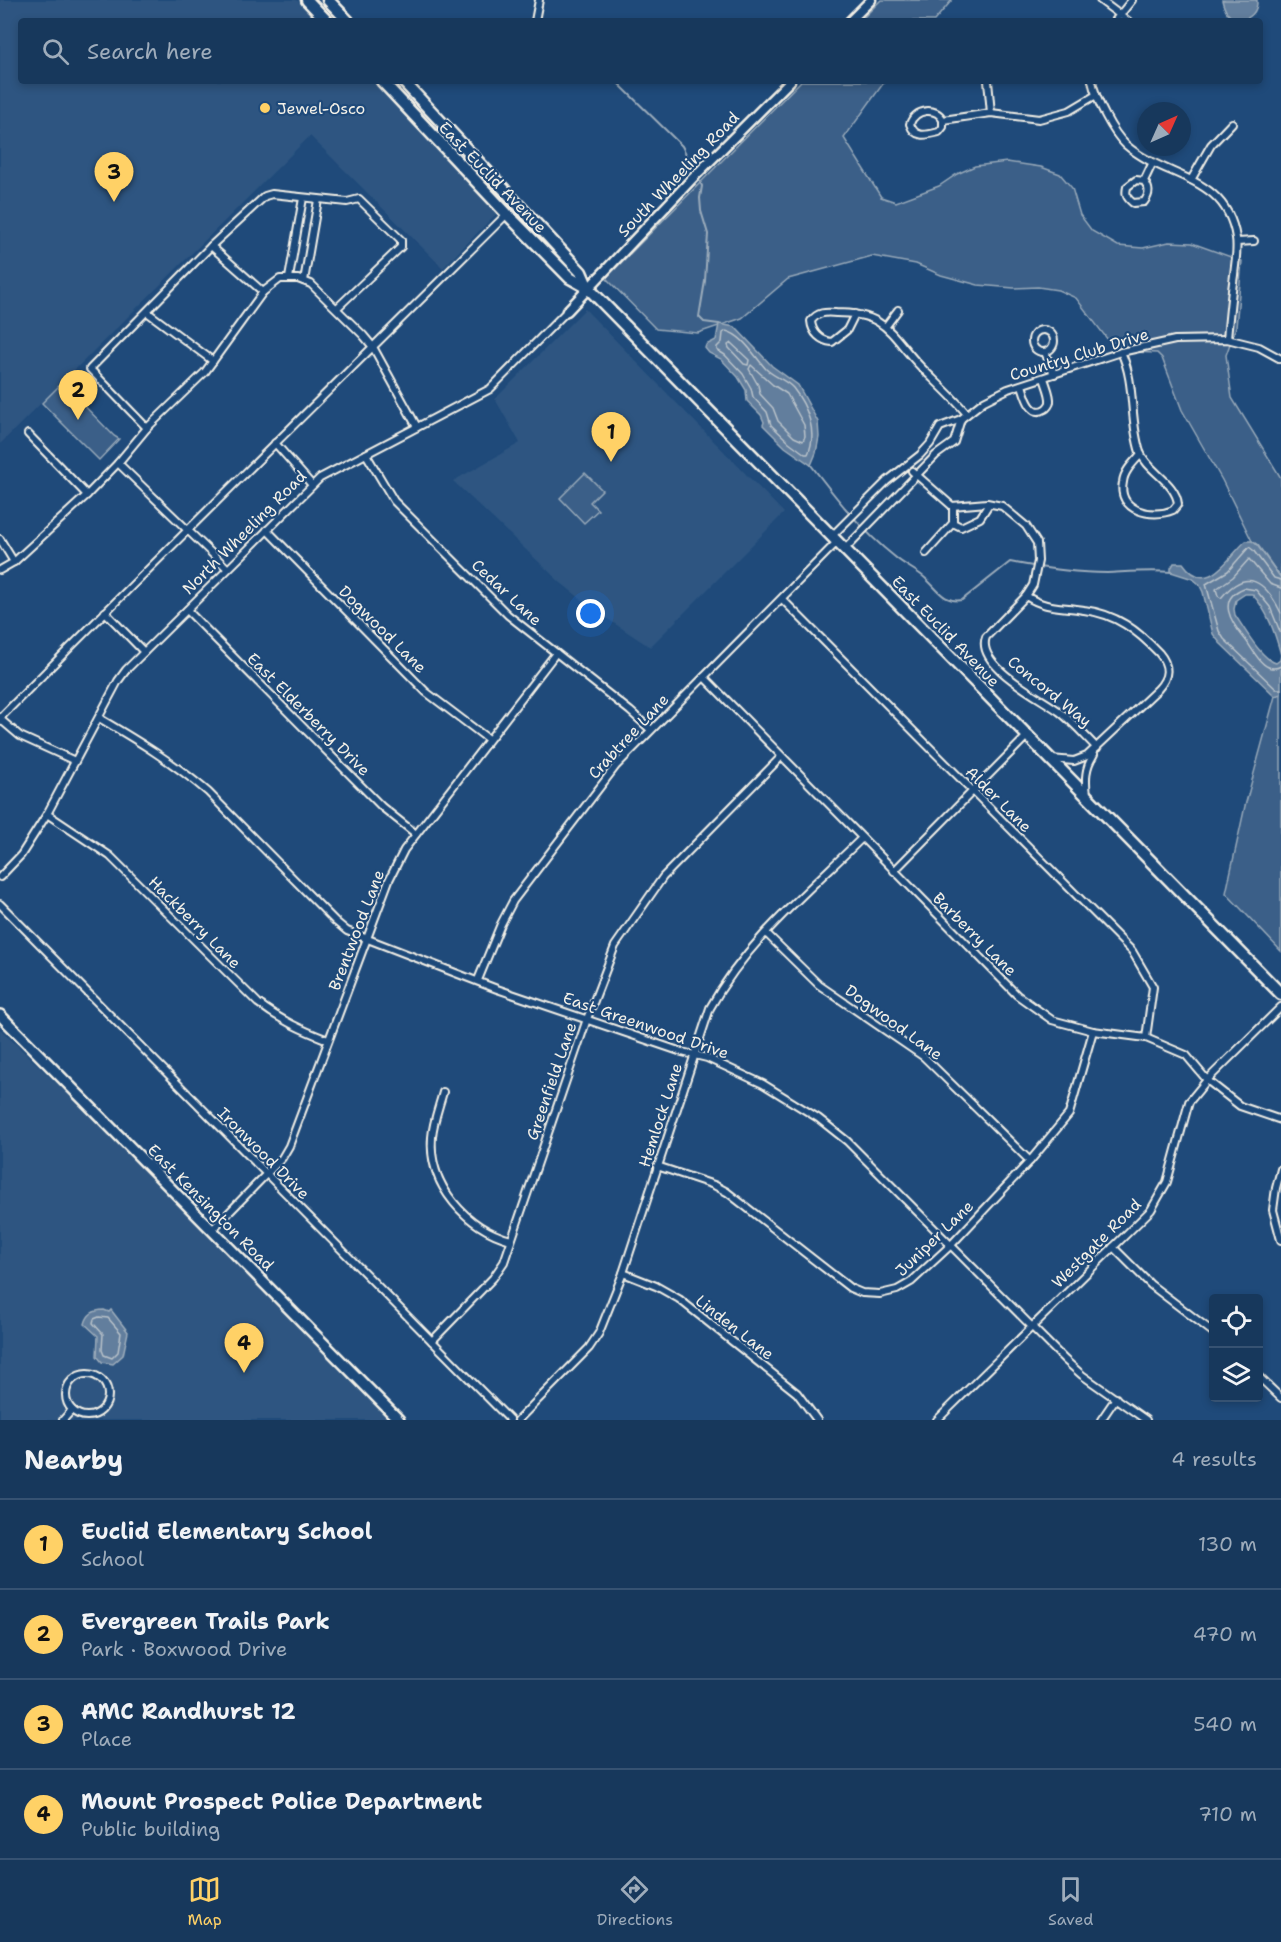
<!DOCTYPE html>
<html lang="en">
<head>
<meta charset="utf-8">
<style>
  :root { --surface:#17385c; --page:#244365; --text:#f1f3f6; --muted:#9eacbb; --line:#365272; --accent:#ffd166 }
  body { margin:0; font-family:"Shantell Sans",sans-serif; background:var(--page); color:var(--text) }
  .controls { position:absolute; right:18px; bottom:18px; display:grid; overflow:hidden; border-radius:6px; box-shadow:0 3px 9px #0003 }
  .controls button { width:54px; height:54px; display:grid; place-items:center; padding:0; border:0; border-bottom:2px solid var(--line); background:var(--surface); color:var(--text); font:30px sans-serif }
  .compass { position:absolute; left:1137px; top:102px; width:54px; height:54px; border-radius:50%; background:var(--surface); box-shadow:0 3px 9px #0003; rotate:45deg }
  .you { position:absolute; left:591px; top:614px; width:21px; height:21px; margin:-15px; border:4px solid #fff; border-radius:50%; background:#1a73e8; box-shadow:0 0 0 9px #1a73e833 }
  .badge { display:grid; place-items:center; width:39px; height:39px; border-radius:50%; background:var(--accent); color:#111; font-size:20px; font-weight:700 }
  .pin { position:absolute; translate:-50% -50px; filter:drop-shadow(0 2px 3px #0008) }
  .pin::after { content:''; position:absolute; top:32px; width:21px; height:18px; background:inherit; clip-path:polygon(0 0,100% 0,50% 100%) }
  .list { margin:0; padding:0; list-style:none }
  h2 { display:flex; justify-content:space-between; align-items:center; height:78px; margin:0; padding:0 24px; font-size:26px }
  h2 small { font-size:20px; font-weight:400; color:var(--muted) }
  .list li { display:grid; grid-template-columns:39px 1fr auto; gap:18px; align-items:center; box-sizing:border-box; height:90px; padding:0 24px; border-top:2px solid var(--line) }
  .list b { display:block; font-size:22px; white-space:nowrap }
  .list p { margin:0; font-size:20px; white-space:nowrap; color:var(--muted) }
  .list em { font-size:20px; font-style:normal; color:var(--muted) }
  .icon { flex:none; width:33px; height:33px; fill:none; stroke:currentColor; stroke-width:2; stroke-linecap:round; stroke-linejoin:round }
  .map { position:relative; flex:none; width:1281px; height:1420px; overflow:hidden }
  .search { position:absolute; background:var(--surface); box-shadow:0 3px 9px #0003; left:18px; right:18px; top:18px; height:66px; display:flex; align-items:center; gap:15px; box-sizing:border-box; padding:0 21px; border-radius:6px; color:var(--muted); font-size:22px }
  .sheet { height:438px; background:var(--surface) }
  nav { display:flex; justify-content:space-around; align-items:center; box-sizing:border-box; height:84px; border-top:2px solid var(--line); background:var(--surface); font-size:16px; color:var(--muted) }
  nav a { display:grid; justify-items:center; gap:3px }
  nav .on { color:var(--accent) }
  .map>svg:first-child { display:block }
  .built { fill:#2d5581 }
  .green { fill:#3a5f88; stroke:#97a8b8; stroke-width:1.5 }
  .water { fill:#627e9d; stroke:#9cacbb; stroke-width:1.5; fill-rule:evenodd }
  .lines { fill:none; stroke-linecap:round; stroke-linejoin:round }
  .shore { stroke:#bac3ca; stroke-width:1.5 }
  .stream { stroke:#9cacbb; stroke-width:2 }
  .minor-casing { stroke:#f4f1e8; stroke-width:10 }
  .tertiary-casing { stroke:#f4f1e8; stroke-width:13 }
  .secondary-casing { stroke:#f4f1e8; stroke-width:14 }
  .primary-casing { stroke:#f4f1e8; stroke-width:15 }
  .minor { stroke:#1f4a7a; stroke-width:6 }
  .tertiary { stroke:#1f4a7a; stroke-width:8 }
  .secondary { stroke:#1f4a7a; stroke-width:9 }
  .primary { stroke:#1f4a7a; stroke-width:10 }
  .poi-dot { fill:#ffd166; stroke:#1f4a7a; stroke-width:2 }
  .labels { text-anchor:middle; stroke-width:4.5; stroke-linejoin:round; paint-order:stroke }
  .poi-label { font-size:16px; fill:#f4f1e8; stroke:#1f4a7a; text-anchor:start }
  .street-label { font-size:16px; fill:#f4f1e8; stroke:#1f4a7a }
</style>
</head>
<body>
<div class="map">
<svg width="1281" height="1420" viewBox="0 0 1281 1420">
  <rect width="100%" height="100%" fill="#1f4a7a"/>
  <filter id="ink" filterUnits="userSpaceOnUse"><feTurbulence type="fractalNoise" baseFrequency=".0167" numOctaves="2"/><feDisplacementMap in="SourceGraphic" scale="12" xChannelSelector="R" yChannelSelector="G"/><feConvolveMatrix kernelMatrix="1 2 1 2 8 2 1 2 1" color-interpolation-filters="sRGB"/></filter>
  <g filter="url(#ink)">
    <g class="built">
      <polygon points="0,0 297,0 317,21 21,21 21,81 376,81 498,212 443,268 310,136 0,444"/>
      <polygon points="585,309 784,513 650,647 600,614 561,583 453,481 520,443 495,399"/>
      <polygon points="0,1029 124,1148 394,1420 0,1420"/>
    </g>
    <g class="green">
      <polygon points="881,0 952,0 934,21 860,21"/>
      <polygon points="801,81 885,81 844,138 881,197 896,202 939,186 957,174 975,166 1007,162 1041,167 1060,174 1072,188 1080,215 1092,231 1118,246 1143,248 1169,242 1192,243 1242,261 1236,327 1226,355 1229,377 1232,398 1281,478 1281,578 1258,545 1252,541 1222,480 1182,410 1162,358 1157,353 1133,352 1108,340 1076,298 1058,290 1038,287 1014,288 978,285 941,275 916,264 872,256 788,279 742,318 698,333 656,329 606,278"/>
      <polygon points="62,383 114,436 119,439 99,460 42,403"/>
      <polygon points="585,473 602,490 590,502 598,510 584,523 560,498"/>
      <polygon points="1281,694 1281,951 1226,893 1245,806 1275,696"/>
    </g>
    <g class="water">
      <path d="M 1222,0 L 1257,0 C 1258,12 1250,19 1238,21 C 1229,18 1224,9 1222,0 Z"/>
      <polygon points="719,324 735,327 772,366 798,385 818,422 819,437 816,453 811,465 785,447 763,425 764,422 761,415 747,401 746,390 738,377 721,359 709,353 705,348 706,345 716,340"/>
      <path d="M 1246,541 L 1252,541 L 1257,545 L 1281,578 L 1281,694 L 1275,696 L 1220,643 L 1213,634 L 1203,592 L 1199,584 L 1193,579 L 1171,572 L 1171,568 L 1174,563 L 1183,563 C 1208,599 1230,554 1246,541 ZM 1245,594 L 1252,594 C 1268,611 1275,633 1281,655 L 1280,660 L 1276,663 C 1261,659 1244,628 1235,615 L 1234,609 L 1236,600 Z"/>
      <path d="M 104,1310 L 109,1312 L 111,1310 L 128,1332 L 123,1355 L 113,1364 L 102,1362 L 97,1356 L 98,1336 L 85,1324 C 87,1315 94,1310 104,1310 Z"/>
    </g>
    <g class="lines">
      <g class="shore">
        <path d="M 726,331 C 743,335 755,357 766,369 C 774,377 786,380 793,388 C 807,406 818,432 808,454 L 805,454 L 789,442 L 771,425 L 767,412 L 753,397 L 751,388 L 743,374 L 725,355 L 717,350 L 717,347 L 722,342 L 723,333 Z"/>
        <polygon points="731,343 749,360 748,365 744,364 729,348 728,345"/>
        <polygon points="751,365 773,385 787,394 804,425 805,436 803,441 794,437 778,421 773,408 760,394 758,385 749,369"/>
        <polyline points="1281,580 1274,578 1253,550 1249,547 1228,571 1206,584 1219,631 1224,639 1276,689 1281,689"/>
        <path d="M 1281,588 L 1270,584 L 1249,559 L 1233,577 L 1216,589 L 1218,596 L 1221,598 C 1247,566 1266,582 1281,613"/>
        <path d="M 1281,634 L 1270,607 L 1256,590 L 1244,588 C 1216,599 1231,622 1244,638 C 1253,648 1263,676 1281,666"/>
        <polygon points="99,1317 108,1318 121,1333 118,1352 112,1358 104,1355 102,1350 103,1334 93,1323 94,1319"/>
      </g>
      <g class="stream">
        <polyline points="616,81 682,146 702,186 700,198 701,211 708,234 705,281 699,317 704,322 719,324"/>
        <path d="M 811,465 C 836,498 862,531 895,557 C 904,565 916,570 925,578 C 938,589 943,603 962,600 L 1010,562 C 1042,568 1074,573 1107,573 C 1129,572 1150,570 1172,572"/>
      </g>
      <defs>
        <g id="minor">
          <polyline points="1100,0 1128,21"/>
          <polyline points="535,21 539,0"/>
          <polyline points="1115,21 1132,0"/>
          <polyline points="988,81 991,113"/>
          <path d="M 1092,81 C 1096,100 1112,132 1126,145 C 1166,180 1226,174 1236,238 C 1238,250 1235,263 1234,275 C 1231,296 1229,317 1227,339"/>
          <path d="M 943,120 C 936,106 915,109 910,124 C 915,139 927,135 939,132 L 943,127 L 943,120 L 991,113 L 1039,119 L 1069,111 L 1096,95"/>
          <polyline points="1191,180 1211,145 1232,123"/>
          <path d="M 1144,181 C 1150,189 1150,194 1144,202 L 1133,203 C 1127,198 1125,195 1127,187 L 1136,180 L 1144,181 L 1153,162"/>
          <polyline points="1237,242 1254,241"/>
          <polyline points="211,246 263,292"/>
          <polyline points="289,278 303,198"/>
          <polyline points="304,281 318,200"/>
          <polyline points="147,312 213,361"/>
          <path d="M 855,314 L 847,330 L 832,342 C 821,341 812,333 811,321 C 818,312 825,312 836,313 C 888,313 890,335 921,367 C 937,383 953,397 967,414"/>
          <polyline points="886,326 898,310"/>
          <circle cx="1043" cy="341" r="11"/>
          <polyline points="1045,352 1054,374"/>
          <path d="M 1121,352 C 1136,383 1129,419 1140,452 C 1147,471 1176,482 1178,504 L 1173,510 C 1152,519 1117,511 1123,482 C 1124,471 1134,462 1141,454"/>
          <path d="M 1022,385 C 1025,394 1030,418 1045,409 C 1047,408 1050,404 1050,402 C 1051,395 1046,385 1044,378"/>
          <polyline points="147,428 90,369 211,246 265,196 272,194 347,202 359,199 401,240 401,247 337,308"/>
          <polyline points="28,434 87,495"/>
          <polyline points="275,443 312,485"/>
          <polyline points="366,454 394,501 508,615 630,711 650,729"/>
          <polyline points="118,463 227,568"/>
          <path d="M 912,471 L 952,506 L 987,503 L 1002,506 L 1026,526 L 1037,543 L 1038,561 L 1033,585 L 1026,596 L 986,637 C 975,666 1042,698 1060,712 C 1074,723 1085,736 1097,748"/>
          <polyline points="953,507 953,523 961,527 980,518 989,504"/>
          <polyline points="267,530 426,692 488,739"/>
          <polyline points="832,536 887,481 920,455 930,444 940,427 961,419 984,401 1008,389 1121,352 1175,340 1227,339 1259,347 1281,359"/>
          <polyline points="0,539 14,562"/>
          <polyline points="845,549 936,455 954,442 961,419"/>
          <polyline points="926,553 953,523"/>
          <polyline points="0,570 14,562 87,495 118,463 147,428 205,372 263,292 280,279 298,279 311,284 363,335 373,347 417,427"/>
          <path d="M 1026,596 C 1046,609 1061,606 1084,610 C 1116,614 1137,630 1159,653 C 1170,666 1169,677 1158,689 L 1087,756 L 1074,761 L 1051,759"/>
          <polyline points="782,599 1132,951 1153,987 1146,1038"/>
          <polyline points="187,610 382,807 416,834"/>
          <polyline points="105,612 144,652"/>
          <polyline points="704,677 1017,995 1052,1020 1093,1031 1146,1038 1186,1055 1207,1080 1240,1106 1281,1120"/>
          <path d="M 0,718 C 168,548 338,382 507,214"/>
          <path d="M 99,718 C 138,741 173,762 208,792 L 335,921 L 347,931 L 497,989 L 682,1052 L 707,1058 L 763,1084 L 818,1118 L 847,1141 L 1065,1360 L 1082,1375 L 1146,1420"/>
          <polyline points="0,719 20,736 75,761"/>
          <path d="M 1087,795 C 1085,779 1085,768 1094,754"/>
          <path d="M 47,814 L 110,856 L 258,1003 C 280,1020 302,1030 328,1040"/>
          <polyline points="894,871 1027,736"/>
          <polyline points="0,877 21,855 47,814 118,681 126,670 320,478 490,389 567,311"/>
          <polyline points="0,904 510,1420"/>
          <polyline points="766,933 819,985 924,1057 1030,1161"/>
          <polyline points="478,980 501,924 513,901 616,766 838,541"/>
          <path d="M 443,1092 C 439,1107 433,1122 432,1137 C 428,1186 467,1228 511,1240"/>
          <polyline points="657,1166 714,1185 727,1192 850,1288 862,1293 880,1294 897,1290 911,1282 951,1245 1030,1161 1069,1114 1093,1031"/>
          <polyline points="1281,1169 1276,1188 1273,1210 1281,1240"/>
          <polyline points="212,1230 282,1158 289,1146 389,880 404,850 556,653"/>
          <polyline points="1113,1247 1151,1285 1214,1333"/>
          <polyline points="623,1273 656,1286 679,1299 797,1393 817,1420"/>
          <polyline points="432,1341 493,1278 504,1262 587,1019 615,946 663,877 781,757"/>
          <circle cx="87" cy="1395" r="21"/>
          <polyline points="1258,1376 1281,1398"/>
          <polyline points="63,1420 72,1410"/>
          <path d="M 518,1420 L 589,1348 L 599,1333 L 623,1273 L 710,1008 C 747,941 807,892 861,839"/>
          <polyline points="937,1420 1151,1210 1167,1182 1189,1102 1207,1080 1281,1007"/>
          <polyline points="1101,1420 1116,1398"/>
        </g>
        <g id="tertiary">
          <polyline points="850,21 871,0"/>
          <polyline points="567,311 692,179 790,81"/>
        </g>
        <polyline id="secondary" points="0,1015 399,1420"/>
        <g id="primary">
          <polyline points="307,0 327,21"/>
          <polyline points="328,0 348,21"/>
          <polyline points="382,81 507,214 570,278 588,288 597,297 1281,994"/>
          <polyline points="403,81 581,272 588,288"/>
        </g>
      </defs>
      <use href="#minor" class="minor-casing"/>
      <use href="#tertiary" class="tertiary-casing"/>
      <use href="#secondary" class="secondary-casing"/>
      <use href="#primary" class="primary-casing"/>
      <use href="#minor" class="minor"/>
      <use href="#tertiary" class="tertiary"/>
      <use href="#secondary" class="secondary"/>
      <use href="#primary" class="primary"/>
    </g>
  </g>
  <circle class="poi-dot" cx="265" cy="108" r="6"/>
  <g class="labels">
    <g class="poi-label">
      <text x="277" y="114">Jewel-Osco</text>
    </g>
    <g class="street-label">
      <text transform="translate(678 174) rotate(-46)" y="6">South Wheeling Road</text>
      <text transform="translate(493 177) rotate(46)" y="6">East Euclid Avenue</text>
      <text transform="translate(1079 354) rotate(-17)" y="6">Country Club Drive</text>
      <text transform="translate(244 532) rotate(-45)" y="6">North Wheeling Road</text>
      <text transform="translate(507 592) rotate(43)" y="6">Cedar Lane</text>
      <text transform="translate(383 629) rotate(45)" y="6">Dogwood Lane</text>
      <text transform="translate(946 631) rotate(46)" y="6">East Euclid Avenue</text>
      <text transform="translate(1050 691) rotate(39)" y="6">Concord Way</text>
      <text transform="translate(309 714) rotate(45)" y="6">East Elderberry Drive</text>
      <text transform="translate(628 736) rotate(-47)" y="6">Crabtree Lane</text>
      <text transform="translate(999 799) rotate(45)" y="6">Alder Lane</text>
      <text transform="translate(195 922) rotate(45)" y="6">Hackberry Lane</text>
      <text transform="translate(356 930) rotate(-69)" y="6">Brentwood Lane</text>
      <text transform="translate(975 934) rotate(45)" y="6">Barberry Lane</text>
      <text transform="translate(894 1022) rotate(36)" y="6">Dogwood Lane</text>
      <text transform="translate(646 1025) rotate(19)" y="6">East Greenwood Drive</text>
      <text transform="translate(551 1081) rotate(-71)" y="6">Greenfield Lane</text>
      <text transform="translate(660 1115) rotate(-72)" y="6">Hemlock Lane</text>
      <text transform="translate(264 1153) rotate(45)" y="6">Ironwood Drive</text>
      <text transform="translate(211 1207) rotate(45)" y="6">East Kensington Road</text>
      <text transform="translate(934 1238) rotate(-44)" y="6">Juniper Lane</text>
      <text transform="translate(1096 1243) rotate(-45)" y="6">Westgate Road</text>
      <text transform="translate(735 1327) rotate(38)" y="6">Linden Lane</text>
    </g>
  </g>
</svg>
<div class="controls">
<button><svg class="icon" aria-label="locate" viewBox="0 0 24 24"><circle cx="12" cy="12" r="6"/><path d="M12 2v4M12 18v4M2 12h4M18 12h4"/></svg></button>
<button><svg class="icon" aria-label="layers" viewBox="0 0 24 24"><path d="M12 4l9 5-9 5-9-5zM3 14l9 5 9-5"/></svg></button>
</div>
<svg class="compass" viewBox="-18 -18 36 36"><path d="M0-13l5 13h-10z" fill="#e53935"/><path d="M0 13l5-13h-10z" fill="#9eacbb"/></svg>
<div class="you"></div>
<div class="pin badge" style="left:611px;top:462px">1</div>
<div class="pin badge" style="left:78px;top:420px">2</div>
<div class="pin badge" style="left:114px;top:202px">3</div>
<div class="pin badge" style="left:244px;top:1373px">4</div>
<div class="search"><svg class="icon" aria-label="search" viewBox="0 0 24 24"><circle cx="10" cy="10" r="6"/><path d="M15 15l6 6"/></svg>Search here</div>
</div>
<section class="sheet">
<h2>Nearby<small>4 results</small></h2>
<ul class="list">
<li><span class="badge">1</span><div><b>Euclid Elementary School</b><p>School</p></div><em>130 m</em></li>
<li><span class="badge">2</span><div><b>Evergreen Trails Park</b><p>Park · Boxwood Drive</p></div><em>470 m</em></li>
<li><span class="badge">3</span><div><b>AMC Randhurst 12</b><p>Place</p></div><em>540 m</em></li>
<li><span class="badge">4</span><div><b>Mount Prospect Police Department</b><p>Public building</p></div><em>710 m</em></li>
</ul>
</section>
<nav>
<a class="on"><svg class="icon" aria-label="map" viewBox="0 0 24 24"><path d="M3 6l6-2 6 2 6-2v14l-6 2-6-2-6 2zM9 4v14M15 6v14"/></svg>Map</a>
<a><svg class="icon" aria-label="directions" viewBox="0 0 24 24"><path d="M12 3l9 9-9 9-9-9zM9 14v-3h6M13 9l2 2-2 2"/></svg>Directions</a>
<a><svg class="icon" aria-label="saved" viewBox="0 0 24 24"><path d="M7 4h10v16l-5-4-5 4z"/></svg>Saved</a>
</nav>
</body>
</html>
